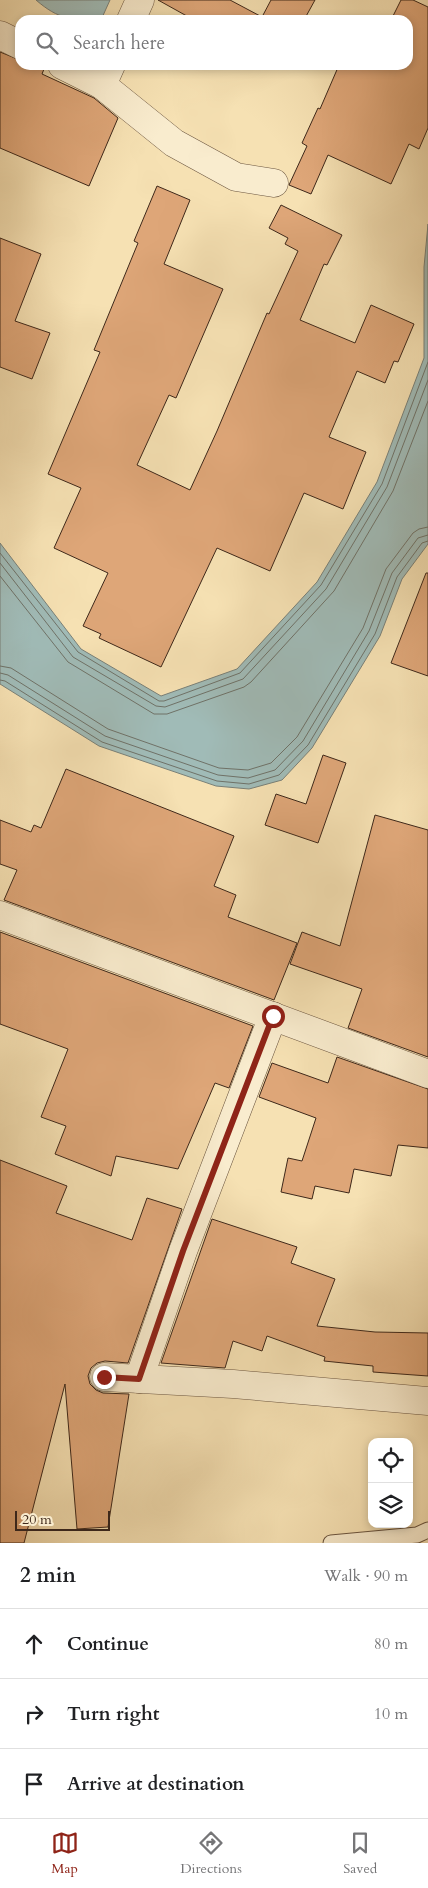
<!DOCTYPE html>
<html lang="en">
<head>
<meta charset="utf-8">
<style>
  :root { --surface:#fff; --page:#f2f2f2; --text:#202124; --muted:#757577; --line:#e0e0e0; --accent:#8f2418 }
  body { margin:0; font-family:Cardo,serif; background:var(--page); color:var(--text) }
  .controls { position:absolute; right:15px; bottom:15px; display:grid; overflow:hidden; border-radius:10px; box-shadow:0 2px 8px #0003 }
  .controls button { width:45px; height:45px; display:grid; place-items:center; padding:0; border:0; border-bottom:1px solid var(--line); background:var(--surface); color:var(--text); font:25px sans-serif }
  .scale { position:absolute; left:15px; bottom:12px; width:95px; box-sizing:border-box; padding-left:5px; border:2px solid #3e281a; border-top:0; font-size:14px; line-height:18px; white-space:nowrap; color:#3e281a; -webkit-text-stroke:4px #f9ecce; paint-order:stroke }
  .stop { position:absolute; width:15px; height:15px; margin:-11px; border:4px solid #8f2418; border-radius:50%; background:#fff }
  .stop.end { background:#8f2418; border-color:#fff; box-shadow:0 1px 5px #0008 }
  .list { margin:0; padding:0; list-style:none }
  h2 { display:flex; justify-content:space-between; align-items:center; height:65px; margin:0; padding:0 20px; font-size:21px }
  h2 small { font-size:16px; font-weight:400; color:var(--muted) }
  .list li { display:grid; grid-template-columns:32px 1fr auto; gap:15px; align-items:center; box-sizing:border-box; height:70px; padding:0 20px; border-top:1px solid var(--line) }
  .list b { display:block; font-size:19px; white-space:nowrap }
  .list em { font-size:16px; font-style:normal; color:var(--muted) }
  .icon { flex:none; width:28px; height:28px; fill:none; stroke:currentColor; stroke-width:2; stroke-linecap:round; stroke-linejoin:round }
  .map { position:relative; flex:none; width:428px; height:1543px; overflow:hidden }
  .search { position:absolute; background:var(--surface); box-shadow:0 2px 8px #0003; left:15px; right:15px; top:15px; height:55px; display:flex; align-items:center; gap:12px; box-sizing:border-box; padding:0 18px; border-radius:15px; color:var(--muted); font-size:19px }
  .sheet { height:275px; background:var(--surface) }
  nav { display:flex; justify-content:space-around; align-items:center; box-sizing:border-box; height:70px; border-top:1px solid var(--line); background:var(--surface); font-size:14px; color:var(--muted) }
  nav a { display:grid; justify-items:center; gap:2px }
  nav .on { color:var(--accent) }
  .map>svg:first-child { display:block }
  .water { fill:#a0bbb7; stroke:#798078 }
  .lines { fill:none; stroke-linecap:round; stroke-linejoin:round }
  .shore { stroke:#6f7268; stroke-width:1 }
  .building { fill:#dea678; stroke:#3e281a }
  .service-casing { stroke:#6c5640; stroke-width:17 }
  .minor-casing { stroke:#6c5640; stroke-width:29 }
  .service { stroke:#f9ecce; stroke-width:15 }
  .minor { stroke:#f9ecce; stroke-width:28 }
  .route { stroke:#8f2418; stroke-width:6 }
</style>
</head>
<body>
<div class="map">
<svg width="428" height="1543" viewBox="0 0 428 1543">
  <rect width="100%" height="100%" fill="#f6e1b3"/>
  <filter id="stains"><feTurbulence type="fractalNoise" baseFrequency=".004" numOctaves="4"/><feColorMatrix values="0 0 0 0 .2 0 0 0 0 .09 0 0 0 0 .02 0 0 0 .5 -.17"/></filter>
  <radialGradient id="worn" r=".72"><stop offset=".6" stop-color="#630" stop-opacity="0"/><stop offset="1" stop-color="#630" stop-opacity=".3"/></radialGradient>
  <g class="water">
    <path d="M 36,0 L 110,0 L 101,20 C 72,20 59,20 36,0 Z"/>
    <polygon points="428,224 428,544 402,579 380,636 312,748 282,780 249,789 216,786 99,746 0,684 0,543 81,649 161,696 237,669 317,582 377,482 424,358 424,267"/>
  </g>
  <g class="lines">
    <g class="shore">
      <polyline points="0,553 78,652 159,701 164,701 240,673 321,585 382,484 428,362"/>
      <polyline points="0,563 73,657 156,706 165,707 243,679 326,589 387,487 428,380"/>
      <polyline points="0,576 68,662 154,714 167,714 244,687 251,682 334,591 393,491 428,401"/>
      <polyline points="0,666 11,668 108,729 219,768 248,770 271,763 297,737 363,628 386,569 413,533 419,529 428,527"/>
      <polyline points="0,673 8,675 105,736 218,775 248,778 275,770 303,741 369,631 392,573 418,538 428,535"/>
      <polyline points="0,680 5,681 102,742 217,781 249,784 279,775 308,745 375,634 397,577 422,543 428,541"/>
    </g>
  </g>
  <g class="building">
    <polygon points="158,0 230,0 262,17 271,0 315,0 304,20 194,20"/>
    <polygon points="401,0 413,0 428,7 428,128 419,149 409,144 391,184 328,155 311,194 289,185 307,146 302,143 318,108 320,109 339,65 408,65 408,20 391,20"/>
    <polygon points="0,52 20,60 20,65 34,65 44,69 42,74 94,98 118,118 89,186 0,148"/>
    <polygon points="157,186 190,200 164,264 223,289 176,398 169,395 137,465 190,490 217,431 267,313 269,314 298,251 285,244 288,238 269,228 281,205 342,235 327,265 324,264 300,320 355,343 371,305 414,324 398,362 394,361 385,383 357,371 329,437 366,452 343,509 304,493 270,571 217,548 161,667 99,638 101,634 83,626 108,573 54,548 81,488 48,474 100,352 94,350 138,243 134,241"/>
    <polygon points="0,238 41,254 15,321 50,333 32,379 0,367"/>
    <polygon points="426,573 428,573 428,676 391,663"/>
    <polygon points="323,755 346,763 318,843 265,825 276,794 306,804"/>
    <polygon points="66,769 234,836 214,886 236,895 228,917 297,943 274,1000 4,900 17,870 0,864 0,820 31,832 34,825 41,828"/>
    <polygon points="375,815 428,830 428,1057 348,1028 362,989 290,964 302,932 340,946"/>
    <polygon points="0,932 253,1026 229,1088 215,1083 178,1169 116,1156 111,1176 55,1154 66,1126 41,1117 68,1049 0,1024"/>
    <polygon points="337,1057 428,1089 428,1148 398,1145 391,1176 354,1169 349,1193 315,1186 312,1199 281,1192 288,1158 302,1161 316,1118 259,1097 272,1063 328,1083"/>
    <polygon points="0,1160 67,1186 56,1213 132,1240 147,1198 182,1209 128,1363 105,1361 97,1363 91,1368 88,1376 90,1384 96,1390 103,1393 129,1394 108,1527 77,1529 65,1384 24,1543 0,1543"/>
    <polygon points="212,1219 297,1247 291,1263 335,1279 317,1326 375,1332 428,1333 428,1376 373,1372 373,1366 324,1361 325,1357 267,1336 262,1351 233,1341 225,1368 161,1363"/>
  </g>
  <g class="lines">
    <defs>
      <polyline id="service" points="331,1543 417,1535 428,1530"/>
      <g id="minor">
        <polyline points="131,20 140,0"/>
        <polyline points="0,35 20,45"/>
        <polyline points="62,65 102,85 111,65"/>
        <polyline points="102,85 174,143 236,177 274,183"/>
        <polyline points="0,915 428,1074"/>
        <polyline points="104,1377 233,1384 428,1401"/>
        <polyline points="139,1379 183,1251 273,1016"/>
      </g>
    </defs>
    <use href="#service" class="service-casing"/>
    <use href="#minor" class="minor-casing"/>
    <use href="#service" class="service"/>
    <use href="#minor" class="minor"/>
  </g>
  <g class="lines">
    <polyline class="route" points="104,1377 139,1379 183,1251 273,1016"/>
  </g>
  <rect width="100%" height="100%" filter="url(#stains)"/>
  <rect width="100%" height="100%" fill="url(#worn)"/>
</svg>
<div class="controls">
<button><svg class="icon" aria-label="locate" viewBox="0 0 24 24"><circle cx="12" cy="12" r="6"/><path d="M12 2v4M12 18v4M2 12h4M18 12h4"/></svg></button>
<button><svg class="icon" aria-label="layers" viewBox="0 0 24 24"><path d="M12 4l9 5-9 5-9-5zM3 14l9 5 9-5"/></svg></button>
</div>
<div class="scale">20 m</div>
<div class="stop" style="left:273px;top:1016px"></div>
<div class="stop end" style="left:104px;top:1377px"></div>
<div class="search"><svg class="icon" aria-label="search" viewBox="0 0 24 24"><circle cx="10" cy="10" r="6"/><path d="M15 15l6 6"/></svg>Search here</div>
</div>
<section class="sheet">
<h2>2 min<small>Walk · 90 m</small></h2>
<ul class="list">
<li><svg class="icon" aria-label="ahead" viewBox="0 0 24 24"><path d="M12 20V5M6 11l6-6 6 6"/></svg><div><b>Continue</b></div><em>80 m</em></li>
<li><svg class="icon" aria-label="right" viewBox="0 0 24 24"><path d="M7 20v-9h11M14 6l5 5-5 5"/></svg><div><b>Turn right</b></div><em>10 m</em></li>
<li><svg class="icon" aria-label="arrive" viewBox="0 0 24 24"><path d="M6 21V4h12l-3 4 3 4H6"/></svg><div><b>Arrive at destination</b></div></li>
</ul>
</section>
<nav>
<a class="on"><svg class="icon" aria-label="map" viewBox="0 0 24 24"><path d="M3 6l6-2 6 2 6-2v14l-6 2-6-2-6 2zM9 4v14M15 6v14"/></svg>Map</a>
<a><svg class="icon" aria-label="directions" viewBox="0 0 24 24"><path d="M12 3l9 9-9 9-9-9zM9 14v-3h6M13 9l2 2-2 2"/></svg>Directions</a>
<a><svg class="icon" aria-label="saved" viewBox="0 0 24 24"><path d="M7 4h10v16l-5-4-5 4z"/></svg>Saved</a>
</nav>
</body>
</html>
